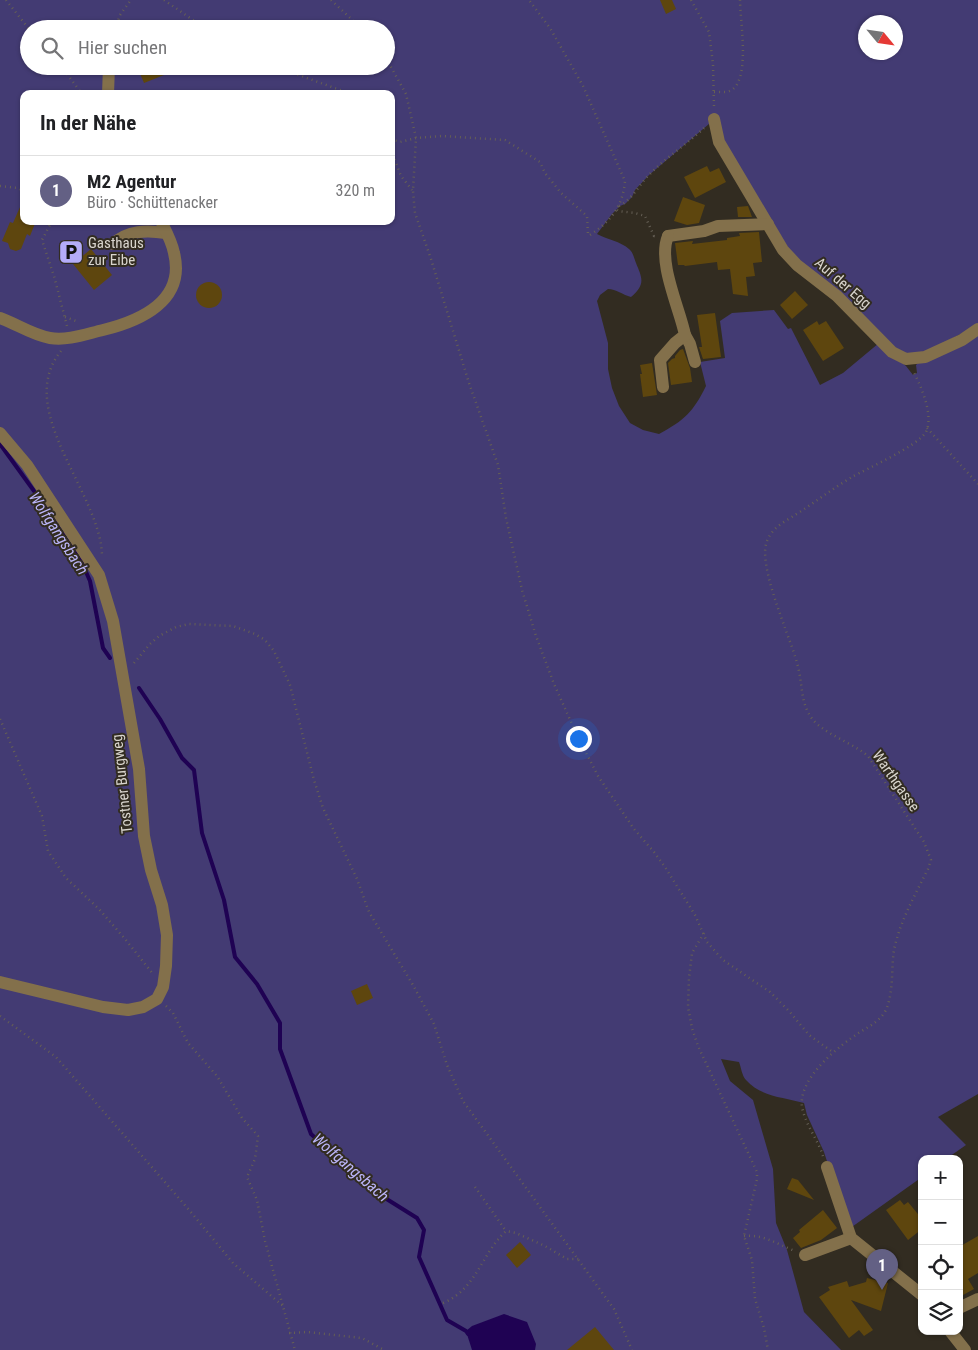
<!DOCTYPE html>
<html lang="de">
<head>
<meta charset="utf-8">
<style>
  :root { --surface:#fff; --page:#f2f2f2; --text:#202124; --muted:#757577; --line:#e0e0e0; --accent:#636084 }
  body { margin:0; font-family:"Roboto Condensed",sans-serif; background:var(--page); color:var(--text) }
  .controls { position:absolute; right:15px; bottom:15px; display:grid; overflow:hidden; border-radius:10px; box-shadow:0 1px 4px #0004 }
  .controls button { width:45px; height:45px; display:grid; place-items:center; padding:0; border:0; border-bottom:1px solid var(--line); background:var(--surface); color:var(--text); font:25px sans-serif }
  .compass { position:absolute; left:858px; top:15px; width:45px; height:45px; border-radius:50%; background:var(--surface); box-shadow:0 1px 4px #0004; rotate:119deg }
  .you { position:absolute; left:578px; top:738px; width:18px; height:18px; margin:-12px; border:4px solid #fff; border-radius:50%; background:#1a73e8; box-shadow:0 0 0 8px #1a73e833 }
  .badge { display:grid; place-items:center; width:32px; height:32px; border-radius:50%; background:var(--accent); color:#fff; font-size:16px; font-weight:700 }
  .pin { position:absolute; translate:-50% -41px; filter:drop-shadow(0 1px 2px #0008) }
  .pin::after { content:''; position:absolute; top:26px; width:18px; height:15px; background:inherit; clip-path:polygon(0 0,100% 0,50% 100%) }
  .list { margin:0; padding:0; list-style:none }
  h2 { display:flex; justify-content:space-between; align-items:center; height:65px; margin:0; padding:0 20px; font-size:21px }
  h2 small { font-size:16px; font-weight:400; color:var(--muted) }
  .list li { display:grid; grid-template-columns:32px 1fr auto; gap:15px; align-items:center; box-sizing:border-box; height:70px; padding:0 20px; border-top:1px solid var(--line) }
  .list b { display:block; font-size:19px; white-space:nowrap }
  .list p { margin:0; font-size:16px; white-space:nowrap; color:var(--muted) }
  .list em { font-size:16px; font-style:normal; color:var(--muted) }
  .icon { flex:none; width:28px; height:28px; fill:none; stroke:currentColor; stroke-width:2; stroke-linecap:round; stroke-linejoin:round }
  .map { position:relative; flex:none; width:978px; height:1350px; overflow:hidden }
  .search { position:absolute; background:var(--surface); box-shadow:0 1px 4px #0004; left:20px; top:20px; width:375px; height:55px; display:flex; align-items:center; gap:12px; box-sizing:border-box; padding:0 18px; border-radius:28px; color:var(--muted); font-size:19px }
  .panel { position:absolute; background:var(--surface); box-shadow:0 1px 4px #0004; left:20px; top:90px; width:375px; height:135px; border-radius:10px }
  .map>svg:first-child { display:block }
  .green { fill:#433b73; fill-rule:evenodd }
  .water { fill:#1f0253 }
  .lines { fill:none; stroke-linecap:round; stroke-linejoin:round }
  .stream { stroke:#1f0253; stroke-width:4 }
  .building { fill:#5e460e }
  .path { stroke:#655f55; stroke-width:2.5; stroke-dasharray:1 4; stroke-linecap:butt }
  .minor { stroke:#83704b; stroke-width:12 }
  .labels { text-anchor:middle; stroke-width:4; stroke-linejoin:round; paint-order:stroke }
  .poi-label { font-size:15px; fill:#d9d5ce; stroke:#322c21; text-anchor:start }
  .street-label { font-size:15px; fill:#d9d5ce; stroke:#322c21 }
  .water-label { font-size:16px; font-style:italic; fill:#bbb5f9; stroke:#322c21 }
</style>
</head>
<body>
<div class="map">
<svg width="978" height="1350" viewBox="0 0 978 1350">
  <rect width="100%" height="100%" fill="#322c21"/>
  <path class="green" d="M 0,0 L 978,0 L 978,325 L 924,353 L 901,353 L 793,256 L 722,141 L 716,118 L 649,175 L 635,190 L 632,197 L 625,204 L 620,206 L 612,214 L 597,234 C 608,240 620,241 629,249 C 633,252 634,258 636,263 C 642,278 646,284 631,297 C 623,295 616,289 608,289 L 600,295 L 597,301 L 608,343 L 608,369 L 612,388 L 619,406 L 630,423 L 643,430 L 659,434 C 685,420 693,412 706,386 L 700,362 L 725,358 L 720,321 L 732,313 L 774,310 L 788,329 L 791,328 L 820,385 L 843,373 L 879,343 L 906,366 L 913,375 L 917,373 L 916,365 L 919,362 L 978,333 L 978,1094 L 938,1117 L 966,1145 L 946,1159 L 922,1159 L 922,1177 L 849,1229 L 824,1152 L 807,1115 L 804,1103 C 784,1097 761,1097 746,1080 C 742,1076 741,1067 739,1062 L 721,1059 L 730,1081 L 753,1100 L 773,1169 L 776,1223 L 787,1250 L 804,1312 L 841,1350 L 0,1350 ZM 866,22 L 896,22 L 896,52 L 866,52 ZM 29,29 L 386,29 L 386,66 L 29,66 ZM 24,94 L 391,94 L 391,221 L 24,221 Z"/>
  <polygon class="water" points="504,1314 527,1322 536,1344 535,1350 472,1350 466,1331 472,1326"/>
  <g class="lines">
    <g class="stream">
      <polyline points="0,444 34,491 82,563 90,581 103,648 110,658"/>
      <polyline points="139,688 160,719 182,758 194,770 202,833 224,900 235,957 257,984 280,1023 280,1049 311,1134 331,1152 366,1177 385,1198 417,1218 424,1230 419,1257 447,1320 466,1331 468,1334"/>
    </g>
  </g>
  <g class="building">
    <polygon points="660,0 672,0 676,9 666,14"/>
    <polygon points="137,66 184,66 184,67 144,83"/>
    <polygon points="707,166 710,172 719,168 726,182 695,198 684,177"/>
    <polygon points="683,197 705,205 699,223 687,225 674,221"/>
    <polygon points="24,198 24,221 36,221 30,236 27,234 21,249 16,251 10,249 8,243 2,241 10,222 13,223"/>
    <polygon points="748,206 752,217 738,217 737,207"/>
    <polygon points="759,232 762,262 753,263 755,276 746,277 748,296 733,294 730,269 718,270 717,262 685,266 684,265 678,265 675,243 693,241 692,244 727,240 727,238 740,236 739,233"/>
    <polygon points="91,249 112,275 94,290 73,264"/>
    <circle cx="209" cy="295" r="13"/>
    <polygon points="795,291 808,305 792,319 780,305"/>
    <polygon points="715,313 721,357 703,359 699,347 702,347 697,315"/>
    <polygon points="817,321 819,325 826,321 844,348 823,361 803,330"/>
    <polygon points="683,349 690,368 692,382 671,385 668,363 672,359 675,358 675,356 680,350"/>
    <polygon points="652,363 657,395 643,397 640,374 642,374 640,365"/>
    <polygon points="367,984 373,998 357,1005 351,991"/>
    <polygon points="792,1178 798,1180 814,1200 787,1189"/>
    <polygon points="900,1200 904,1205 908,1202 922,1219 922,1229 908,1240 886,1210"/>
    <polygon points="823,1210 837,1228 821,1240 801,1248 793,1238 800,1232 799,1230"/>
    <polygon points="978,1236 978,1273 968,1279 974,1289 963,1295 959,1288 959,1247"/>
    <polygon points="520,1242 531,1255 517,1268 506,1255"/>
    <polygon points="867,1278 888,1283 881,1311 851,1300 873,1330 864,1336 859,1330 849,1338 819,1297 830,1290 828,1287 847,1281 849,1287 866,1282"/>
    <polygon points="595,1327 614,1350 567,1350"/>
  </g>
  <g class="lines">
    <g class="path">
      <polyline points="6,0 29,29"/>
      <polyline points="164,0 206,29"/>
      <polyline points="331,0 362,29"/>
      <polyline points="691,0 709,32 713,64 714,107"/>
      <polyline points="115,29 120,15 131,0"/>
      <polyline points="386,58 406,94 416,138 413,191 415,213 431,259 469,383 498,465 506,518 522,590 536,636 554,684 576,733 598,776 634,829 654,852 665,867 695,915 707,942 723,960 770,992 789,1011 809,1035 834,1053"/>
      <polyline points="61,66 82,94"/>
      <polyline points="274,66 351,94"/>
      <path d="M 714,92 C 721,92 728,93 733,89 C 750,75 740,20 740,0"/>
      <path d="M 391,139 L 400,142 L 416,138 L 442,136 L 505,140 L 540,162 L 545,173 L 561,193 L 587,216 L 588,235 L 590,235 C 611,221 623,206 625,181 L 583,86 L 550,28 L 529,0"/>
      <polyline points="391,150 401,176 412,190"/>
      <polyline points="0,186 18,188 24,191"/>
      <path d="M 619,206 C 632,200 638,186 648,176 C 665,158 686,145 704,128"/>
      <polyline points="617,210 618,211 635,213 645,216 654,236 655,235"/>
      <polyline points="52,221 42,240 54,276 67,326"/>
      <polyline points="65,317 79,322"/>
      <path d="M 61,351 C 13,410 101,493 102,556"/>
      <polyline points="927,428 978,484"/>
      <polyline points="134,663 150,644 159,636 176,627 189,624 233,626 255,634 265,640 274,651 290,685 314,780 323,808 357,879 369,912 413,985 434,1024 447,1065 463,1101 614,1309 632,1350"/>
      <polyline points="0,719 42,816 48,851 66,878 99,909 125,939 153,974"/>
      <polyline points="704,933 692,953 689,978 688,1007 692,1028 698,1046 757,1172 757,1179 744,1236 752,1260 755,1299 764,1328 768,1350"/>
      <polyline points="166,1006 173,1013 188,1043 217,1076 242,1118 258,1136 255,1159 247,1177 257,1200 265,1241 295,1350"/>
      <polyline points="0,1016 56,1057 190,1211 233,1263 283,1306"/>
      <path d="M 823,1156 C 818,1140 805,1124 802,1107 C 798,1078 839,1046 860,1032 C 870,1026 880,1021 886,1010 C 894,991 891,969 894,950 C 900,921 915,895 928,869 L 931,860 L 924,842 L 868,756 C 852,743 832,737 817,724 C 801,709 803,691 799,671 C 796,657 790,642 785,628 C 778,608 761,564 766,544 C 770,529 784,522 795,515 C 814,503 832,489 852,477 C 868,468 918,446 926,432 C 934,415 921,386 913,371"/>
      <polyline points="475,1187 506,1231"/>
      <path d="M 744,1236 C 763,1234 777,1244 795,1251"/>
      <path d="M 443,1303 C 477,1289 481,1254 506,1231 L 516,1233 L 545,1246 L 567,1259 L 579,1259"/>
      <polyline points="289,1333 307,1332 362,1338 384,1350"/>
    </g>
    <g class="minor">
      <polyline points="108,94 109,66"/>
      <polyline points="714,119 719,142 783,250 797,265 837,296 892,352 906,359 925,357 962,340 978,329"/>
      <polyline points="668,236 704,231 718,226 768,224"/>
      <path d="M 113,244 C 128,230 147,230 166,233"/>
      <path d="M 0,318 C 17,324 32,335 50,338 C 67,341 86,334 103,330 C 140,321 186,301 174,253 C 172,242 166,231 161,221"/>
      <polyline points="685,335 690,344 695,362"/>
      <path d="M 663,387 L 660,360 L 675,343 L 685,335 C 680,309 657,262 668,236"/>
      <polyline points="0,433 27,465 99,575 113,621 139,769 144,836 151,870 162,905 167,935 166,966 163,987 157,999 143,1007 128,1010 103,1007 0,982"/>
      <polyline points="827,1167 851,1238 922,1295"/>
      <polyline points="805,1255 851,1238"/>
      <polyline points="959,1308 978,1299"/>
      <polyline points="950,1331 965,1350"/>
    </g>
  </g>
  <defs>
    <symbol id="parking-square" viewBox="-11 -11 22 22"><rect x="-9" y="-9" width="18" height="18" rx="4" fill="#b4acf9" stroke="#322c21"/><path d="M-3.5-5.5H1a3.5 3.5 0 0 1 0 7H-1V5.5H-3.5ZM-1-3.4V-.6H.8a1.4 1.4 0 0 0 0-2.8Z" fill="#111"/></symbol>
  </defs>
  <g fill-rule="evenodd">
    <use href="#parking-square" x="57" y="238" width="28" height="28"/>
  </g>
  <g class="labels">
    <g class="poi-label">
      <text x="88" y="248">Gasthaus<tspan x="88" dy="17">zur Eibe</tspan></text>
    </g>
    <g class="street-label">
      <text transform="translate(843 283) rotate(41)" y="5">Auf der Egg</text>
      <text transform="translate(896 781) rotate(55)" y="5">Warthgasse</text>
      <text transform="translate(122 784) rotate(-96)" y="5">Tostner Burgweg</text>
    </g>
    <g class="water-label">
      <text transform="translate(59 533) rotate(57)" y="6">Wolfgangsbach</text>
      <text transform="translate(351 1167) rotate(41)" y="6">Wolfgangsbach</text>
    </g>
  </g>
</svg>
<div class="controls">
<button>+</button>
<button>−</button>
<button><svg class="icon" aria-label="locate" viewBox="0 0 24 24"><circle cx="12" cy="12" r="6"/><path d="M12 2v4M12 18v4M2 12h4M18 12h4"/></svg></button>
<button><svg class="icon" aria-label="layers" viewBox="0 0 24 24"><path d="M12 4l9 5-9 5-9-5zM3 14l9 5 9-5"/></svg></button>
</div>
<svg class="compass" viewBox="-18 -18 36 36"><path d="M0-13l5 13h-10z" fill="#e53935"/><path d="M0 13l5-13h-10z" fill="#757577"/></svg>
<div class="you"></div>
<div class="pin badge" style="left:882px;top:1290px">1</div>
<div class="search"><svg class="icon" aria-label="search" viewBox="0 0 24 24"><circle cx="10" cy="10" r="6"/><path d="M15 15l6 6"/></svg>Hier suchen</div>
<section class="panel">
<h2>In der Nähe<small></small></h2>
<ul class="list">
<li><span class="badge">1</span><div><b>M2 Agentur</b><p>Büro · Schüttenacker</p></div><em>320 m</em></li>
</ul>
</section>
</div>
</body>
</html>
